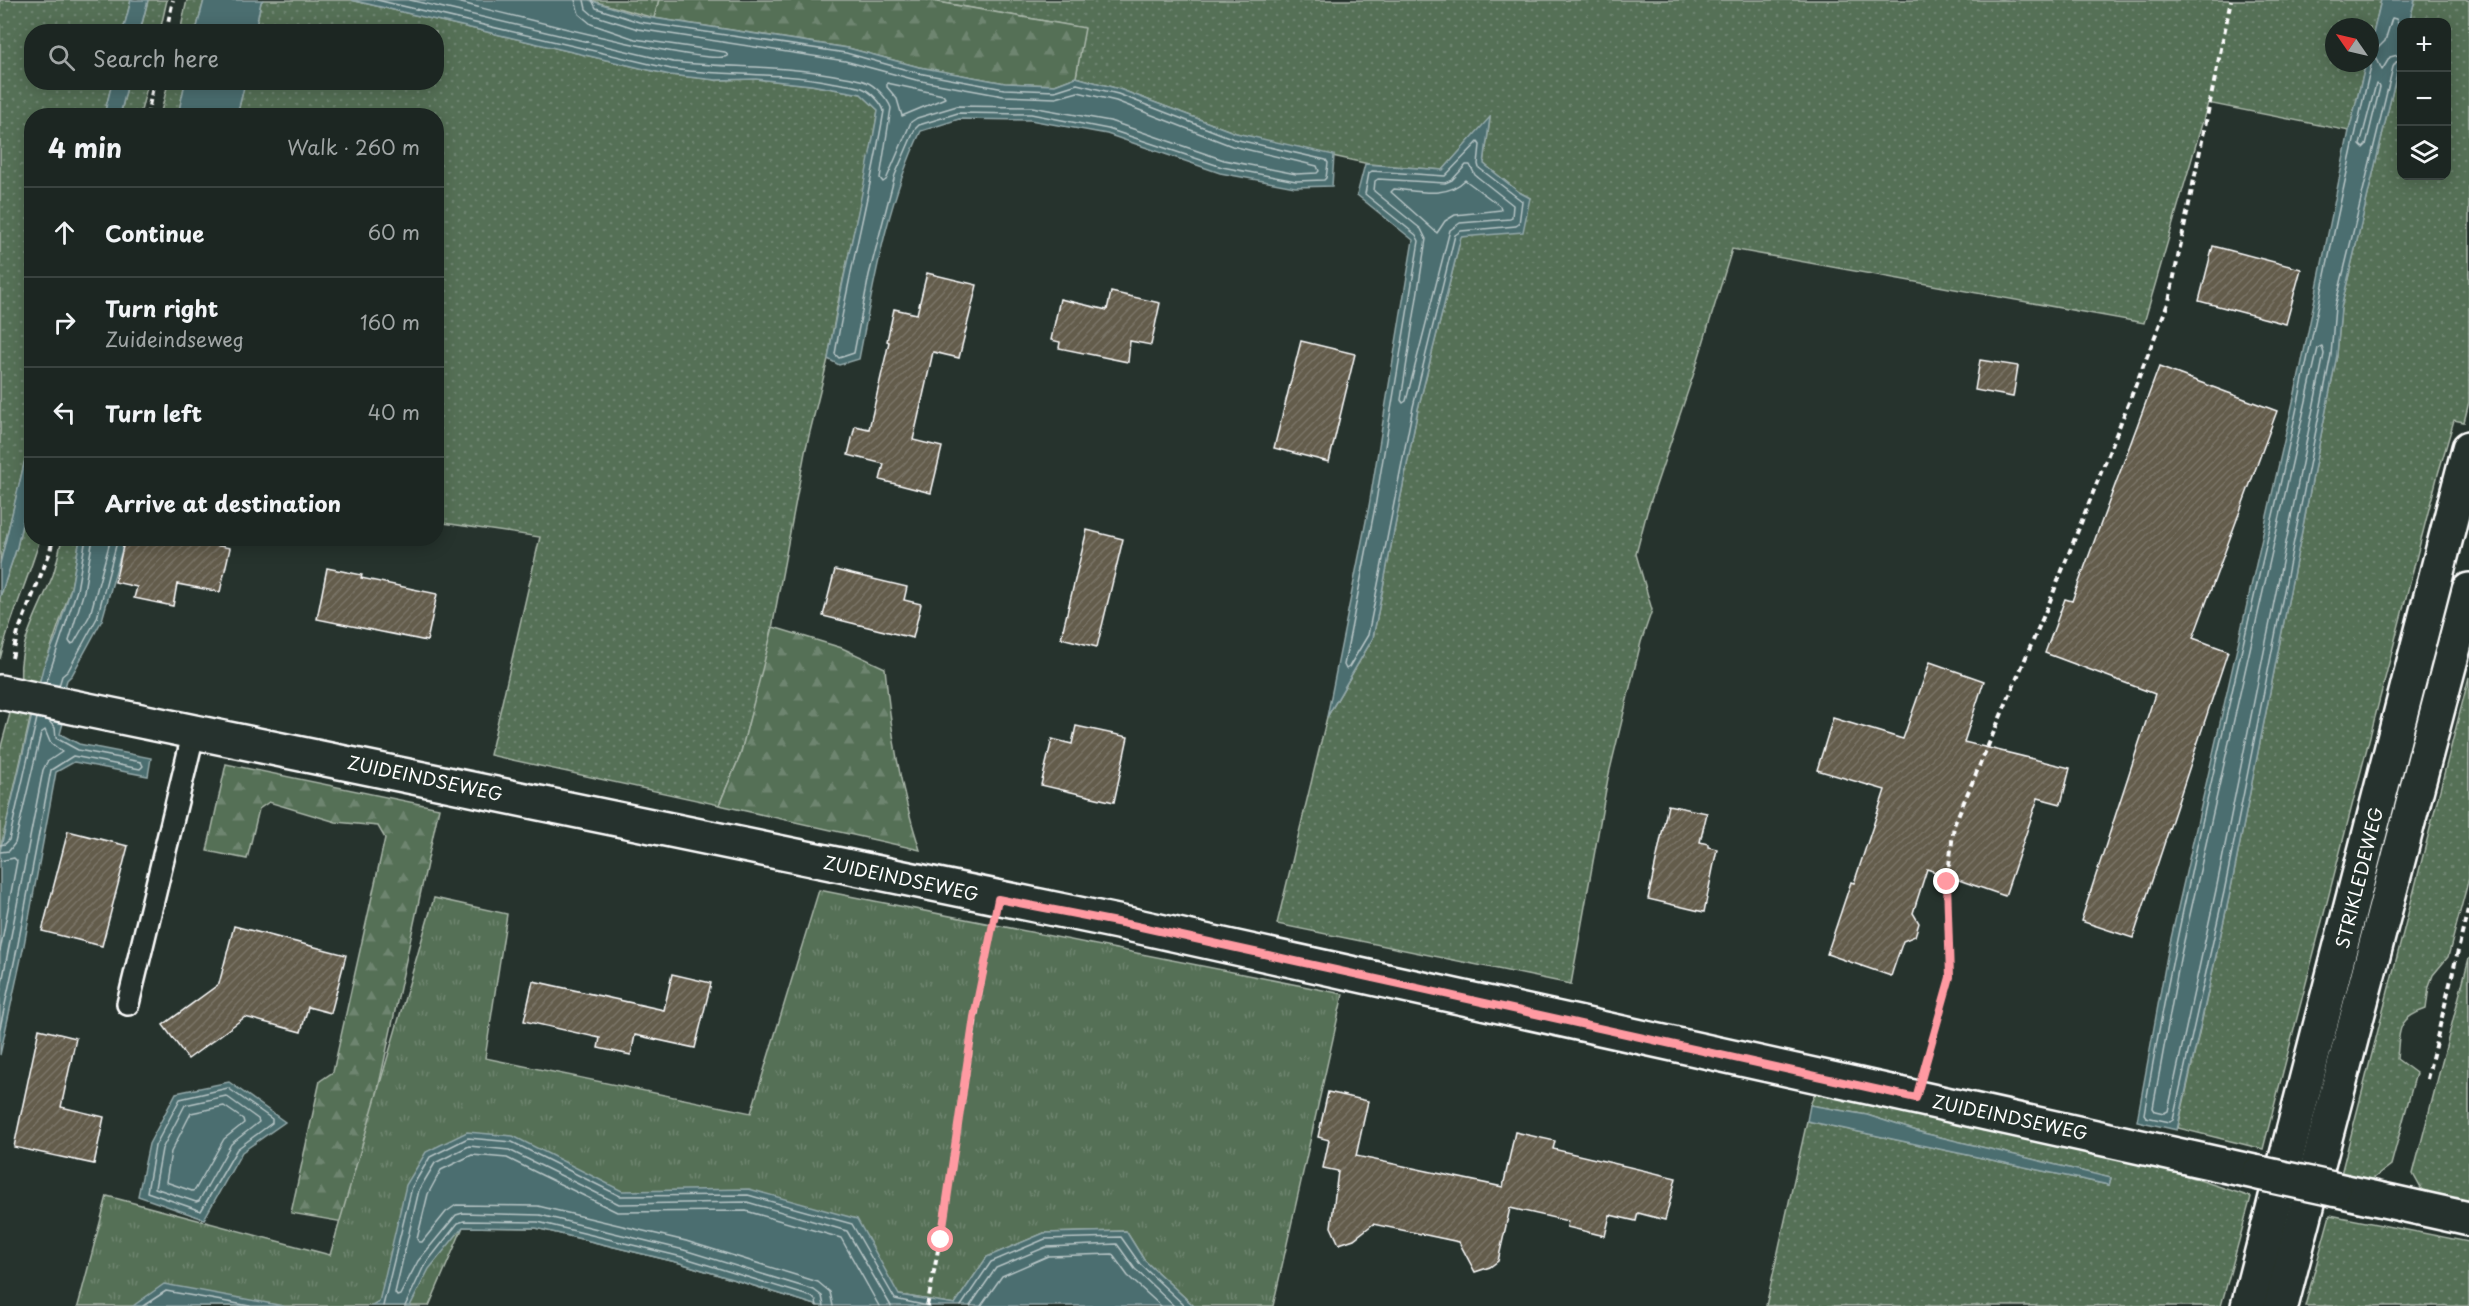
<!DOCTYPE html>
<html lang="en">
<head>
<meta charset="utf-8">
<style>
  :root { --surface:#1c2622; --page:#252e2a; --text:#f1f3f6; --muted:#a0a5a5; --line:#3a4340 }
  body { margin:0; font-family:"Playpen Sans",sans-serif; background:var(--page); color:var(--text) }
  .controls { position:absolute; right:18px; top:18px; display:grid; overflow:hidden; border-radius:12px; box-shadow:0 3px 15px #0003 }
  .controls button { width:54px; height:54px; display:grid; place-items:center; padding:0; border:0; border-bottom:2px solid var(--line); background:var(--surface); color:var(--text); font:30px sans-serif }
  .compass { position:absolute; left:2325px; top:18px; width:54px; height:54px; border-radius:50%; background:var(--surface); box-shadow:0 3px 15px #0003; rotate:304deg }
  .stop { position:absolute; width:18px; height:18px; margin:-14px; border:4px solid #ff9aa2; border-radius:50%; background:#fff }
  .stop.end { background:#ff9aa2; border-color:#fff; box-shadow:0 2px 6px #0008 }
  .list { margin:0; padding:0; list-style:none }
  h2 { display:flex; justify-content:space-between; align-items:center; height:78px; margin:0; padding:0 24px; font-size:26px }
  h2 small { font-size:20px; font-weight:400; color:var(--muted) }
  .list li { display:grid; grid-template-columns:39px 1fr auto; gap:18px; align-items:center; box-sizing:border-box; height:90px; padding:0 24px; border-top:2px solid var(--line) }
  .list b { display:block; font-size:22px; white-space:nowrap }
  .list p { margin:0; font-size:20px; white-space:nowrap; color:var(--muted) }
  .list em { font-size:20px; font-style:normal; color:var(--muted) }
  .icon { flex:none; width:33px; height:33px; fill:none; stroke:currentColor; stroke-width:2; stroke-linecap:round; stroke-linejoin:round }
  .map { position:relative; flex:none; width:2469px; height:1306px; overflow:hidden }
  .search { position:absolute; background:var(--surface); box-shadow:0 3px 15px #0003; left:24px; top:24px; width:420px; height:66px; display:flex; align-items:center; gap:15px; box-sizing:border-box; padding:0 21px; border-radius:24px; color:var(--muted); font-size:22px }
  .panel { position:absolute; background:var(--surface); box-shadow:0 3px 15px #0003; left:24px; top:108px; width:420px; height:438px; border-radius:24px }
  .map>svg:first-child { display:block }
  .grass { fill:url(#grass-dots); stroke:#aab7aa; stroke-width:1.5 }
  .forest { fill:url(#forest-firs); stroke:#aab7aa; stroke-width:1.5 }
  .park { fill:url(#park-tufts); stroke:#aab7aa; stroke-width:1.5 }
  .water { fill:#4b6e70; stroke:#93a8a9; stroke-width:1.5 }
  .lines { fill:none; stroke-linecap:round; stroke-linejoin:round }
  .shore { stroke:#b7c5c6; stroke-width:1.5 }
  .building { fill:url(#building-hatch); stroke:#fff; stroke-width:1.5 }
  .lane-casing { stroke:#fff; stroke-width:26 }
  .secondary-casing { stroke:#fff; stroke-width:38 }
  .primary-casing { stroke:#fff; stroke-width:38 }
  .path { stroke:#fff; stroke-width:4; stroke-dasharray:6 4.5; stroke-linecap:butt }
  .lane { stroke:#26332d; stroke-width:21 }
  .secondary { stroke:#26332d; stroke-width:33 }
  .primary { stroke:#26332d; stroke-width:33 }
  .secondary-bridge-casing { stroke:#fff; stroke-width:38; stroke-linecap:butt }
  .secondary-bridge { stroke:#26332d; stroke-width:33 }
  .route { stroke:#ff9aa2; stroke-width:8 }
  .labels { text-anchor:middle; stroke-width:4.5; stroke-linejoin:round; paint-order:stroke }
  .street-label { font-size:18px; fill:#fff; stroke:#26332d }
</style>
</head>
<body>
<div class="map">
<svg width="2469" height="1306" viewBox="0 0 2469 1306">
  <defs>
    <pattern id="grass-dots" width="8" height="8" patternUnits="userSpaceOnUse" patternTransform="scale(1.5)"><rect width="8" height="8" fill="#556f56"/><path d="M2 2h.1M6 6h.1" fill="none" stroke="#6e856f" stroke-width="1.8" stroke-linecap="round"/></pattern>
    <pattern id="forest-firs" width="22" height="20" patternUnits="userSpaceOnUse" patternTransform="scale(1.5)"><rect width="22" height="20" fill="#556f56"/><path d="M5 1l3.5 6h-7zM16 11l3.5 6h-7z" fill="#6e856f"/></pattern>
    <pattern id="park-tufts" width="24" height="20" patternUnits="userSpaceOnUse" patternTransform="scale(1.5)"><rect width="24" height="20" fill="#556f56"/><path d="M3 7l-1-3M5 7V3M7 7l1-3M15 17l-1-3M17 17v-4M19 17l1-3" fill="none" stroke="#6e856f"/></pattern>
    <pattern id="building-hatch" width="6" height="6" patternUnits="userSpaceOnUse" patternTransform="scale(1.5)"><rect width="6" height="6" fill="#635c4c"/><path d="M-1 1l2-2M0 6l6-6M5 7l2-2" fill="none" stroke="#7a7467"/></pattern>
  </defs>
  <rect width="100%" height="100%" fill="#26332d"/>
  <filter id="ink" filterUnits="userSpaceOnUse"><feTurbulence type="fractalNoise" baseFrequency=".0167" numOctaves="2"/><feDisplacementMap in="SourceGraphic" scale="12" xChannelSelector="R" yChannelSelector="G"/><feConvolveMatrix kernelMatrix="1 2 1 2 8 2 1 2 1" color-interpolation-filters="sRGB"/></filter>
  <g filter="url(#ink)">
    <g class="grass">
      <polygon points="0,0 131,0 123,31 32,32 32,82 112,83 104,115 32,116 31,435 0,564"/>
      <polygon points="148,0 167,0 160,31 140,32"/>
      <polygon points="187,0 204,0 196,31 180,32"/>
      <polygon points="263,0 351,0 670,75 716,80 756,79 811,85 861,94 878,110 867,173 837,307 828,359 805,452 768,650 740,756 719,805 490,755 540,537 437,522 436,116 237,116 245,83 436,82 436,32 255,31 261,2"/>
      <polygon points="589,0 659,0 654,18"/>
      <polygon points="928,0 2381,0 2370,47 2370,27 2334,27 2334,63 2366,63 2349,131 2208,103 2144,323 1732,249 1693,376 1647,512 1636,554 1652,610 1641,642 1608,778 1571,984 1277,924 1327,717 1373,638 1418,409 1461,237 1530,198 1519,192 1484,164 1490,118 1443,170 1369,164 1282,145 1236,133 1119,89 1076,77 1084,28"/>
      <polygon points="2415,0 2469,0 2469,402 2464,422 2454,420 2438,474 2263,1149 2178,1128 2230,893 2337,355 2341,308 2401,56 2402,176 2446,176 2446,22 2409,22"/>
      <polygon points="128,83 148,83 140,115 120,116"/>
      <polygon points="168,83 185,83 178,115 160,116"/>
      <path d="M 31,483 L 32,538 L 40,539 C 28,580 10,618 0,659 L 0,597 L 17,547 Z"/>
      <path d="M 62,539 L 80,539 L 71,588 L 39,683 L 30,682 L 22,686 C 14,649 40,609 53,575 C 57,563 59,551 62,539 Z"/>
      <path d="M 2469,677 L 2469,878 L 2448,957 L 2433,975 L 2429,986 L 2426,1009 C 2396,1019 2400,1030 2397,1059 L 2416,1073 L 2391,1165 L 2370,1181 L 2341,1174 Z"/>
      <polygon points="11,710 31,715 0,851 0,750"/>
      <polygon points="2469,958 2469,1203 2423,1192 2413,1174"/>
      <polygon points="1823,1090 2175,1172 2251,1197 2221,1306 1766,1306 1807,1121 2109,1185 2111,1178 1923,1133 1867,1115 1810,1105 1815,1094"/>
      <polygon points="2330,1215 2469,1242 2469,1306 2305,1306"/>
    </g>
    <g class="forest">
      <polygon points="659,0 926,0 1085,28 1076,77 1055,85 1005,83 919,67 848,48 654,18"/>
      <path d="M 773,627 L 842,648 L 885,668 C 891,733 900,788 920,850 L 719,805 L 740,756 Z"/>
      <polygon points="226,764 439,808 349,1223 291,1213 320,1081 333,1072 385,838 378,826 336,822 269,802 259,809 247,859 207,851"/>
    </g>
    <polygon class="park" points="819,890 1343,994 1273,1306 1194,1306 1144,1260 1126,1231 1044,1233 987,1257 955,1304 900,1295 819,1306 680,1263 536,1228 463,1227 429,1306 78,1306 107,1196 330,1255 434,898 507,914 485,1058 751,1113"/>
    <g class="water">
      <polygon points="131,0 148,0 140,31 123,31"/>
      <polygon points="204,0 263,0 261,2 255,31 196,31"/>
      <path d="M 351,0 L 589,0 L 640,16 L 848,48 L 919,67 L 1005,83 L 1055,85 L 1076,77 L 1119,89 L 1236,133 L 1334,155 L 1332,186 L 1295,187 L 1220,173 L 1107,134 L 1030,120 L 959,119 L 921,131 C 887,202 874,282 859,359 L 839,365 L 828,359 C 842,276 864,194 878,110 L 861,94 L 811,85 L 756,79 L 716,80 L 670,75 Z"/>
      <polygon points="2381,0 2415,0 2409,22 2402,22 2401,56 2341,308 2337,355 2230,893 2177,1130 2137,1121 2167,956 2300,371 2349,131 2366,63 2370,63 2370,47"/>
      <polygon points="112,83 128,83 120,115 104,115"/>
      <polygon points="185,83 245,83 237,115 178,115"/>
      <polygon points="1490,117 1484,164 1519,192 1530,198 1523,232 1461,237 1418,409 1373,638 1327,717 1369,506 1413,240 1357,195 1365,164 1443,170"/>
      <polygon points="31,435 31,483 17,547 0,597 0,564"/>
      <polygon points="80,539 125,539 102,620 72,675 67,680 55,720 63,723 60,734 79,744 151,758 148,776 74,762 56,772 24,945 0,1055 0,851 43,668 57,635 71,588"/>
      <polygon points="229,1082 285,1122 242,1152 204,1219 138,1196 149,1144 176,1093"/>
      <polygon points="1810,1105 1867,1115 1923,1133 2111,1178 2109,1185 1807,1121"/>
      <polygon points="467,1132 513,1136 622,1191 749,1189 857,1219 899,1295 955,1304 987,1257 1044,1233 1126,1231 1144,1260 1194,1306 819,1306 680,1263 536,1228 463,1227 429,1269 410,1306 372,1306 379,1302 406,1185 426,1152"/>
      <polygon points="164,1284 284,1306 133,1306"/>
    </g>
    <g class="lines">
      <g class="shore">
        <path d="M 377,0 L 671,69 C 724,76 777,72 830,82 C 840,84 852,85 862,88 C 870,91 882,103 884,111 C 870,193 849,273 835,354 L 839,358 L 854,353 L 869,275 L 895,175 L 915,129 L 919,125 L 958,113 L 1031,114 L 1108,129 L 1222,167 L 1296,181 L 1324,180 L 1326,178 L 1328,163 L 1326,160 L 1234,139 L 1118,94 L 1077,84 L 1055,91 L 1004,89 L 918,73 L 846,53 L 639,22 L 596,8 L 592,0"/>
        <path d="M 410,0 L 673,62 C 726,68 780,65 834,75 C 844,77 856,78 866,82 C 875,85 888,99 891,108 L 880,178 L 883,182 L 886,180 L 911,122 L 917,118 L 957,106 L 1032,107 L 1110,121 L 1224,160 L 1296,174 L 1317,173 L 1319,171 L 1317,166 L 1232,146 L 1116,101 L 1078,92 L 1056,98 L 1003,96 L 916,80 L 845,61 L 638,29 L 593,15 L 586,9 L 584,0"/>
        <path d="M 449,0 C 488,9 706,67 728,56 L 725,52 L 635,39 L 591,24 L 579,14 L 575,0"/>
        <polyline points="2402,32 2396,19 2392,18 2385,41 2374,52 2382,70 2390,57 2402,54"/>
        <path d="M 2370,60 L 2371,66 C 2337,209 2310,354 2277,498 C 2230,703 2179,907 2144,1114 L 2146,1117 L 2170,1122 L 2173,1120 L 2224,892 L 2331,355 L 2335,307 L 2393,67 L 2396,62 L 2402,61"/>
        <polygon points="887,83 943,95 945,98 902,116 897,99 887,87"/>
        <polygon points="2376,84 2380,87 2366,145 2363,148 2360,145"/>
        <polygon points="1478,142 1480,145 1478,164 1479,168 1522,201 1519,224 1516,226 1461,231 1455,235 1413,407 1368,635 1349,667 1346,669 1344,665 1375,507 1419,241 1416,235 1365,194 1369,173 1372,171 1445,176"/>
        <polygon points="1466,165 1470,165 1475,175 1513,205 1512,217 1510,219 1460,223 1450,230 1406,401 1403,403 1401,400 1426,239 1421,229 1374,191 1375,181 1378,179 1445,183 1452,180"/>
        <path d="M 1465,180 L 1500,206 L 1501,210 L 1455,215 L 1445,221 L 1437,233 L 1391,192 L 1394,189 C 1419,191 1446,199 1465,180 Z"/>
        <polygon points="2322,346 2324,354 2216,890 2168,1111 2164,1113 2155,1111 2153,1108 2180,959 2318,348"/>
        <polyline points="93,538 84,591 69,641 71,644 74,643 90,615 111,538"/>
        <polyline points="46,683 77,590 86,538"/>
        <polyline points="59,686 62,676 68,671 97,618 118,538"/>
        <polyline points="0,845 5,844 9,840 37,718"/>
        <polyline points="0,852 9,851 15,843 41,733 45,730 50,742 62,752 47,762 43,770 0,993"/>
        <polyline points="0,861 14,858 17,861 0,951"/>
        <polyline points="0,1028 18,944 51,770 73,756 140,769 143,766 141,762 78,750 56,738 55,728 49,721"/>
        <polygon points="228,1088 272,1119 272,1123 237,1149 201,1211 147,1192 155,1146 180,1099"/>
        <polygon points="226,1096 258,1119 259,1122 231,1144 199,1201 196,1202 155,1188 162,1149 185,1105"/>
        <polygon points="224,1106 243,1119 244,1123 224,1139 195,1190 192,1191 166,1182 171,1152 191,1113"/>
        <polyline points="143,1306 166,1291 250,1306"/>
        <polyline points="383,1306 412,1187 430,1157 468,1138 512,1142 620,1196 748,1195 852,1224 895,1299 928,1306"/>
        <polyline points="405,1306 424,1266 458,1223 464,1221 538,1222 682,1257 812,1297 816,1301 817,1306"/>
        <polyline points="824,1306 822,1296 814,1290 684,1250 540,1215 463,1213 456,1215 418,1261 400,1295 397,1296 395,1293 419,1190 435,1163 469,1146 509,1150 619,1204 747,1202 847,1231 891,1306"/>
        <polyline points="833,1306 830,1292 818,1282 686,1241 538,1206 456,1205 446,1212 422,1242 419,1242 417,1239 428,1194 441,1170 472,1155 507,1158 617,1212 746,1211 841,1238 879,1306"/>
        <polyline points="961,1306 991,1262 1045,1239 1121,1237 1140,1264 1185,1306"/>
        <polyline points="970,1306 996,1268 1046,1247 1117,1244 1135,1269 1174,1306"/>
        <polyline points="981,1306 1002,1276 1048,1256 1112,1254 1128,1276 1161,1306"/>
      </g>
    </g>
    <g class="building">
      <polygon points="2213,246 2301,269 2286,324 2199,301"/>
      <polygon points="927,273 977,285 959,358 933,352 913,440 942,447 931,493 880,480 884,464 848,455 855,426 869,429 889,342 887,341 894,309 917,314"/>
      <polygon points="1111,292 1160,303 1151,345 1130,341 1128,362 1059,348 1060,342 1051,340 1060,299 1107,310"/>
      <polygon points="1301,341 1355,354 1329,462 1274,448"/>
      <polygon points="1980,360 2018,366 2013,397 1975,390"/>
      <polygon points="2159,367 2277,411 2193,638 2228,651 2133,938 2081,921 2155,694 2045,653 2065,599 2072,601"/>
      <polygon points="1087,530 1123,539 1097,647 1061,638"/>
      <polygon points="125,538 210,538 209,544 230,548 220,592 177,584 173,606 134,598 137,587 115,582"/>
      <polygon points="327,568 362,575 361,578 437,594 427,641 317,619"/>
      <polygon points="835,570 907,587 904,600 921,604 913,638 823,616"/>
      <polygon points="1930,662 1984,681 1964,742 2070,768 2061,804 2038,798 2005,896 1927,869 1913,913 1919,923 1915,936 1903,941 1891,976 1827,954 1851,882 1854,883 1885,790 1817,770 1833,718 1903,739"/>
      <polygon points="1076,726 1128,737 1114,802 1041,785 1052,739 1072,744"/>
      <polygon points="1668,805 1707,813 1700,842 1708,844 1708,847 1717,849 1704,912 1648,899"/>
      <polygon points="68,831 128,846 102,946 42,931"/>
      <polygon points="234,926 346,955 331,1013 308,1007 301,1032 245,1017 188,1059 163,1025 219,984"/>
      <polygon points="672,974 711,983 695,1048 635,1035 631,1055 598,1048 600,1038 524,1021 533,981 664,1010"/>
      <polygon points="39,1029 76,1038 61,1107 104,1117 94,1164 14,1147"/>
      <polygon points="1328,1092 1368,1101 1356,1156 1503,1187 1515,1132 1555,1141 1553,1149 1676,1178 1665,1220 1638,1213 1636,1221 1610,1215 1605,1236 1567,1227 1568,1221 1510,1208 1498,1261 1490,1267 1475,1272 1459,1242 1426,1235 1373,1224 1354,1239 1339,1244 1331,1227 1338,1171 1323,1168 1329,1140 1318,1137"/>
    </g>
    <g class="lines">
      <defs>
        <polyline id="lane" points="128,1004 194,731"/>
        <g id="secondary">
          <polyline points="0,692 1132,925 2259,1173"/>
          <polyline points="2333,1189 2469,1219"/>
        </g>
        <g id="primary">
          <polyline points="2248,1306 2469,448"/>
          <polyline points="2281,1306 2469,590"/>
        </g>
      </defs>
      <use href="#lane" class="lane-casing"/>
      <use href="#secondary" class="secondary-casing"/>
      <use href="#primary" class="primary-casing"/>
      <g class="path">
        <polyline points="166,32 173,0"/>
        <polyline points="147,116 154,82"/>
        <polyline points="12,658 18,632 50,552 53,538"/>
        <polyline points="1926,1062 1950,977 1947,882 1954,825 2050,601 2169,301 2231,0"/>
        <polyline points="2427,1079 2469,905"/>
        <path d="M 927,1306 C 953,1183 966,1058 991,934"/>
      </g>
      <use href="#lane" class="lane"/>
      <use href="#secondary" class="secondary"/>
      <use href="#primary" class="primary"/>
      <defs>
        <polyline id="secondary-bridge" points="2259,1173 2333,1189"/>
      </defs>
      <use href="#secondary-bridge" class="secondary-bridge-casing"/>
      <use href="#secondary-bridge" class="secondary-bridge"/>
    </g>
  </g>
  <g class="lines" filter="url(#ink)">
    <polyline class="route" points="941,1240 974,1017 998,899 1132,925 1916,1098 1950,977 1947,882"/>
  </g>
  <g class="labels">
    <g class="street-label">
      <text transform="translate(425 779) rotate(12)" y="6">ZUIDEINDSEWEG</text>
      <text transform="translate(2360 878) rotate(-76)" y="6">STRIKLEDEWEG</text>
      <text transform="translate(901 879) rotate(12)" y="6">ZUIDEINDSEWEG</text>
      <text transform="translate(2010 1118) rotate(12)" y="6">ZUIDEINDSEWEG</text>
    </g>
  </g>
</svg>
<div class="controls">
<button>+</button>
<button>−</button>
<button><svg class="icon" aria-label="layers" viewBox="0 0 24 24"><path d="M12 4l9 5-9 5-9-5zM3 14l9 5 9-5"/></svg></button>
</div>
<svg class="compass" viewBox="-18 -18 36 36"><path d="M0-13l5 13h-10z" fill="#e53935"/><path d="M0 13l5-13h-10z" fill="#a0a5a5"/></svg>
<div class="stop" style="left:941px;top:1240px"></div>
<div class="stop end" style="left:1947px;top:882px"></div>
<div class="search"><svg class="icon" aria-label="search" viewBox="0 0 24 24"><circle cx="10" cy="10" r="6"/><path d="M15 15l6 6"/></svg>Search here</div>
<section class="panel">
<h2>4 min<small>Walk · 260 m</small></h2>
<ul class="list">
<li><svg class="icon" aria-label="ahead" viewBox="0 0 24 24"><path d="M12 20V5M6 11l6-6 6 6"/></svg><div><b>Continue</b></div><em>60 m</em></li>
<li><svg class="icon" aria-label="right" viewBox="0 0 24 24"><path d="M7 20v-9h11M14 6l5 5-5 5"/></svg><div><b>Turn right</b><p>Zuideindseweg</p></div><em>160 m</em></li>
<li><svg class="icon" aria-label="left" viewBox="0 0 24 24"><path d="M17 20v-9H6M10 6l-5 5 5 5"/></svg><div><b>Turn left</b></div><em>40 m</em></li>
<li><svg class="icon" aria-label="arrive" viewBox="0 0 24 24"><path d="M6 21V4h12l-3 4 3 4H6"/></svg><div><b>Arrive at destination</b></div></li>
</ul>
</section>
</div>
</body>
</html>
